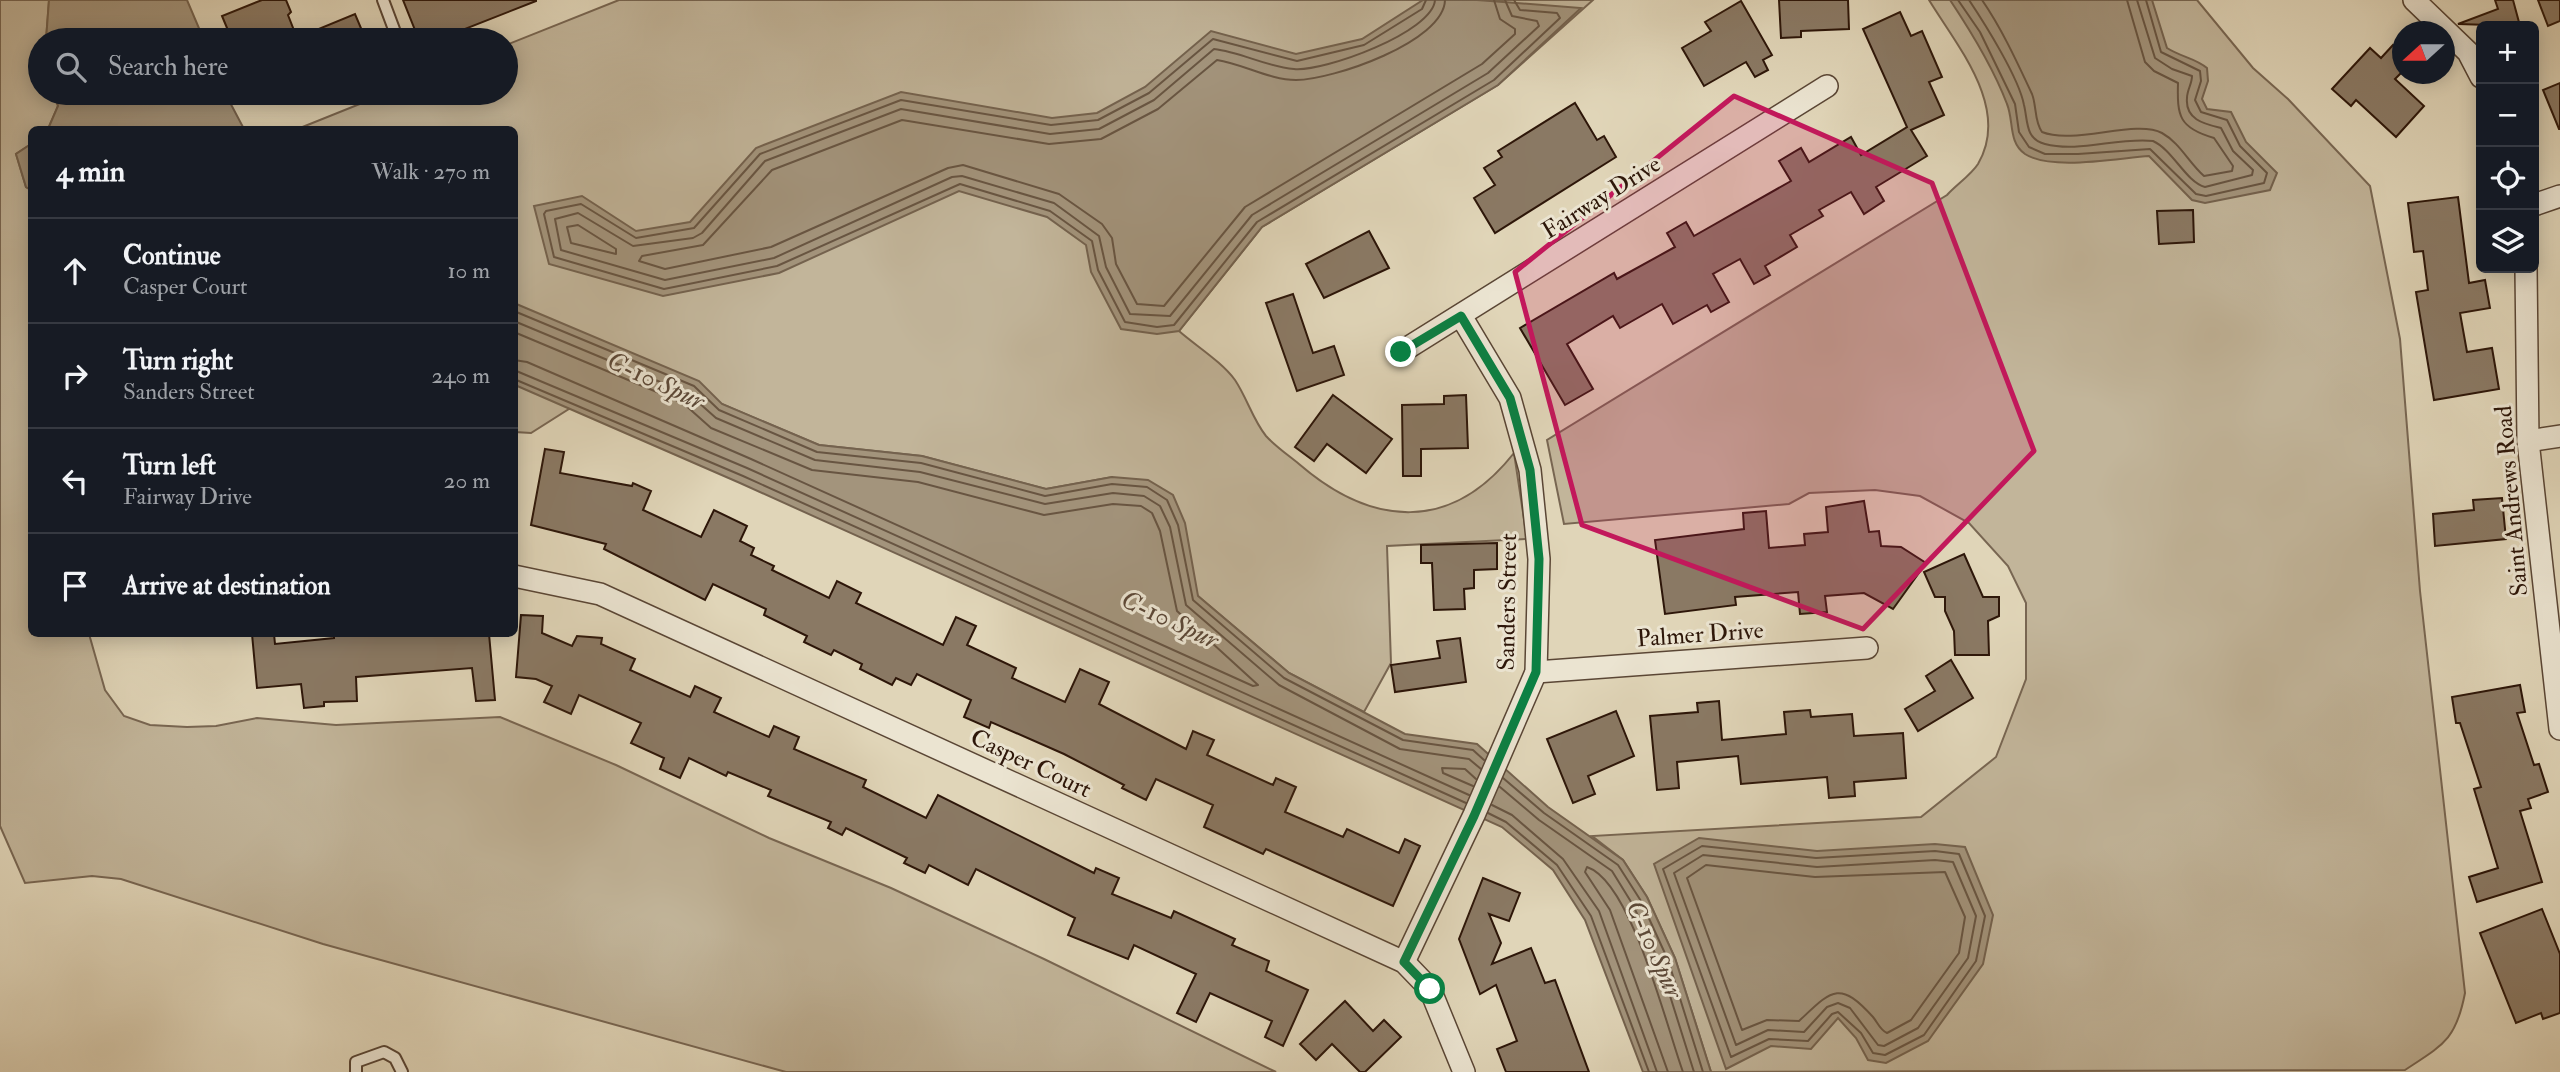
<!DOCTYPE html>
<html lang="en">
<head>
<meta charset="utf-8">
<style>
  :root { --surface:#171b24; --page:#242831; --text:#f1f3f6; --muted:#9ea1a6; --line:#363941 }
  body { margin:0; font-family:"IM FELL Double Pica",serif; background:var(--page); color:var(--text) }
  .controls { position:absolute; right:21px; top:21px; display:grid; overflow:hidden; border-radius:10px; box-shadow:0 4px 18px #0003 }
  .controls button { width:63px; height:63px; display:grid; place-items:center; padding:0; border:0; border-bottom:2px solid var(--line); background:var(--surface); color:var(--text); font:35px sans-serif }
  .compass { position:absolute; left:2392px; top:21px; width:63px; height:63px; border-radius:50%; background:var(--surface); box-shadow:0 4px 18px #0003; rotate:249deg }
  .stop { position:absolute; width:21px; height:21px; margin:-16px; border:5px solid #0b8043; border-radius:50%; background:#fff }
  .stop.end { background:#0b8043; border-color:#fff; box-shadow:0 2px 7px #0008 }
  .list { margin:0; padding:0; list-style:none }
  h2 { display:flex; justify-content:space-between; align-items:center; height:91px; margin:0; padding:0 28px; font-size:30px }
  h2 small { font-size:23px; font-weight:400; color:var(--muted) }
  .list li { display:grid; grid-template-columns:46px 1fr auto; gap:21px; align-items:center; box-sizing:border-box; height:105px; padding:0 28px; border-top:2px solid var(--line) }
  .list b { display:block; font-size:26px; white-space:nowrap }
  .list p { margin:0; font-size:23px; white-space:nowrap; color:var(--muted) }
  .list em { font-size:23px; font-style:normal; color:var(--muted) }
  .icon { flex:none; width:38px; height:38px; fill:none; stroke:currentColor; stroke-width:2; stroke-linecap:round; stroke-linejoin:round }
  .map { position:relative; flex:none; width:2560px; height:1072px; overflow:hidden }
  .search { position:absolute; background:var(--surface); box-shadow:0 4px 18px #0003; left:28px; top:28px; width:490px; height:77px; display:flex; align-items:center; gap:18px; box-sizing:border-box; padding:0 24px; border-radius:38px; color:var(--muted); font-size:26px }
  .panel { position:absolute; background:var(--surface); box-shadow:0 4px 18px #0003; left:28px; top:126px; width:490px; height:511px; border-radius:10px }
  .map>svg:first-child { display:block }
  .green { fill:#c2b59a; stroke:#786652; stroke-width:2 }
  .water { fill:#a3947c; stroke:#74624e; stroke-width:2 }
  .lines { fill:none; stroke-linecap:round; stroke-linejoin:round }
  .shore { stroke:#685542; stroke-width:2 }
  .building { fill:#8a7964; stroke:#2d1609; stroke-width:2 }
  .lane-casing { stroke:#5a4635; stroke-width:14 }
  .street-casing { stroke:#5a4635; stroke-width:24 }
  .lane { stroke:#ebe4d1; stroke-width:10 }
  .street { stroke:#ebe4d1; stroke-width:21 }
  .route { stroke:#0b8043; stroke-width:9 }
  .marked { fill:#c2185b; fill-opacity:0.2; stroke:#c2185b; stroke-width:5; stroke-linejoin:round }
  .labels { text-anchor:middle; stroke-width:6; stroke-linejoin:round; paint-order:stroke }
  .street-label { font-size:24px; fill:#2d1609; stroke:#ebe4d1 }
  .water-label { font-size:26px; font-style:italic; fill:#5c4837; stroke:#ebe4d1 }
</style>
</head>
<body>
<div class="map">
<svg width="2560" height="1072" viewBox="0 0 2560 1072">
  <rect width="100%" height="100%" fill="#e0d5b8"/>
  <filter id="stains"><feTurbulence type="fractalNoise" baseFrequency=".00286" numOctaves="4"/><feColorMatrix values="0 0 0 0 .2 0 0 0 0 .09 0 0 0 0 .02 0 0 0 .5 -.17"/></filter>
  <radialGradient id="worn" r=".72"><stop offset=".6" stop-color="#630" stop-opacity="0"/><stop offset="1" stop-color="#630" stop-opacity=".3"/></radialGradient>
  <g class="green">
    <polygon points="0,0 49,0 46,40 40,40 40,93 54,93 58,106 48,129 32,130 31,144 16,154 26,187 32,190 32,634 89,634 105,690 124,716 150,725 187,727 216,726 257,718 336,725 500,717 616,765 769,838 891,888 1044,959 1276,1072 786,1072 323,944 121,879 92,876 25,883 0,826"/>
    <path d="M 619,0 L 1593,0 L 1498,85 L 1262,227 L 1179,331 C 1196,346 1222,362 1235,380 C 1247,398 1253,420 1266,436 C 1275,446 1288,455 1299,464 C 1372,527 1451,533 1514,453 L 1527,539 L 1387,546 L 1391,663 L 1364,712 L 1289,673 L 1198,596 L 1112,477 L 1046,489 L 922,456 L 819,445 L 722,404 L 569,409 L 531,433 L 515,432 L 514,130 L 295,130 L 387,93 L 506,93 L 506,45 Z"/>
    <path d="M 1929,0 L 2197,0 L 2253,68 L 2288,99 L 2370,186 L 2400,339 L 2420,591 L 2465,993 C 2456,1040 2443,1045 2405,1070 L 1711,1072 L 1675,958 L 1647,897 L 1623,860 L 1592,836 L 1921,817 L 1996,757 L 2026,679 L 2026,603 L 2008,566 L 1969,523 L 1920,496 L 1875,490 L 1809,493 L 1789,504 L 1564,524 L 1547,440 L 1947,195 C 1956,185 1971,175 1978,164 C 2011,108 1957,46 1929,0 Z"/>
  </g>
  <g class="water">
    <polygon points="49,0 187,0 204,40 46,40"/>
    <polygon points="1423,0 1477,0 1581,8 1498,85 1262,227 1179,331 1157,334 1121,329 1091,272 1086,245 1047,217 959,191 779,273 663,296 549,264 534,206 582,196 636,231 690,222 756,148 901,92 1052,118 1097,113 1145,87 1211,31 1296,54 1362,39"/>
    <path d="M 1950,0 L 2152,0 L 2167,48 C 2181,57 2195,58 2207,68 L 2208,81 L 2202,99 L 2207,109 L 2231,112 L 2246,142 L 2277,173 L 2270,190 L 2205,203 L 2192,200 L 2149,156 C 2118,158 2051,171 2025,154 C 2008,142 2014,121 2007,104 C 1993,67 1972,33 1950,0 Z"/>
    <polygon points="54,93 225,93 244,129 48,129 58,106"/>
    <polygon points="31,144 31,190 26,187 16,154"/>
    <polygon points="514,303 699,381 722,404 819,445 922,456 1046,489 1112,477 1148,480 1173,495 1185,523 1198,596 1289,673 1405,734 1477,744 1548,807 1623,860 1647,897 1675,958 1711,1072 1643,1072 1585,920 1553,870 1502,827 740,483 515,385"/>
    <polygon points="1699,838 1817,851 1935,844 1965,847 1993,915 1983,964 1928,1041 1886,1063 1868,1060 1856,1038 1838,1018 1811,1049 1771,1046 1726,1069 1654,864"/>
  </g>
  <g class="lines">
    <g class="shore">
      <polyline points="1426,0 1422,9 1364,45 1297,61 1213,39 1149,93 1098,120 1051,125 901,100 760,154 694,228 636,238 581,204 546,211 544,214 554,257 664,289 777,266 960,184 1050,211 1092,241 1098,270 1125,322 1157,327 1174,325 1257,222 1494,80 1560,18 1557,13 1520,10 1514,0"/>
      <path d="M 1435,0 C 1433,32 1324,72 1294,69 C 1267,67 1241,52 1214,49 L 1154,100 L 1099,129 L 1050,134 L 901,109 L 765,161 L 702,233 L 693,238 L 633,246 L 578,213 L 555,219 L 561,250 L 665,280 L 774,258 L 952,177 L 962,176 L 1054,203 L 1099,236 L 1106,267 L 1130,314 L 1170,316 L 1252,215 L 1488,73 L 1539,26 L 1537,21 L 1512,16 L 1505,0"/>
      <path d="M 1445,0 C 1444,42 1332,80 1296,80 C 1270,80 1243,64 1217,60 L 1158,109 L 1101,139 L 1049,144 L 902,120 L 772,170 L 703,245 L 642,256 L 639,261 L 665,269 L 771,247 L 948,168 L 963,165 L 1059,194 L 1102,224 L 1112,238 L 1116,264 L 1137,304 L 1164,306 L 1245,207 L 1482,64 L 1515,34 L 1515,29 L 1500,19 L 1494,0"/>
      <polyline points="1958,0 1980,32 2015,104 2019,132 2029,147 2045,154 2078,154 2150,149 2196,194 2206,196 2264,183 2267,173 2240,146 2227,120 2201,112 2195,100 2201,81 2200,71 2161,52 2146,0"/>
      <path d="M 1969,0 C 1985,24 2019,78 2024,105 C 2028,121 2025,139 2045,144 C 2079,153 2118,137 2153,141 C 2173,150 2186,182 2205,187 L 2252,175 L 2253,170 L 2233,151 L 2221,128 C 2205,124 2185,120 2187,98 C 2187,90 2192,84 2192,76 L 2172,69 L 2155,58 L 2137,0"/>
      <path d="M 1982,0 C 2002,29 2017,62 2032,94 C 2037,107 2034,121 2042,132 C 2074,145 2136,119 2162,133 C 2180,143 2189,163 2204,176 L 2232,171 L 2233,166 L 2214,138 C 2179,128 2177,116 2178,83 L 2154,71 L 2145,62 L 2127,0"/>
      <polygon points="578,225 616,249 616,254 571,243 567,227"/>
      <polyline points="514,311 694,386 719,410 817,452 921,463 1045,496 1112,484 1147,487 1167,500 1178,525 1193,600 1284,678 1403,740 1473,750 1484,760"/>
      <polyline points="514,321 689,394 716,418 815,460 920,472 1045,504 1113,493 1144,496 1160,506 1170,527 1186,605 1279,685 1400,749 1469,759 1481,769"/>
      <polyline points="514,332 683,403 711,428 812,470 918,482 1044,515 1113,504 1141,506 1152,513 1160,531 1177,611 1258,685 1253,686 751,459 527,362 514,360"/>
      <polyline points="514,370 747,468 1469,795"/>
      <polyline points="514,379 743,476 1466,803"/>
      <polyline points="1503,778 1544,813 1618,865 1641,901 1668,960 1703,1072"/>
      <polyline points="1473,786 1443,773 1442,768 1465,769 1476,779"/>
      <polyline points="1500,787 1539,820 1612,871 1633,905 1660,964 1694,1072"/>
      <polyline points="1492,805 1512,815 1563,859 1599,911 1657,1072"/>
      <polyline points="1488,813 1506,822 1557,865 1591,916 1649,1072"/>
      <polygon points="1702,846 1816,858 1935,851 1959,854 1985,916 1976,961 1924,1035 1885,1055 1873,1053 1861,1033 1838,1012 1832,1014 1808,1041 1769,1039 1731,1057 1663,869"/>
      <polygon points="1703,855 1817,867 1935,860 1953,862 1976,916 1968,958 1918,1028 1884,1046 1878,1045 1850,1008 1838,1003 1827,1007 1804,1032 1768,1030 1736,1045 1674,873"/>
      <path d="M 1706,865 L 1815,877 L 1945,872 L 1965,917 L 1959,953 L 1911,1020 L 1887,1033 C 1880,1030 1878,1023 1873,1017 C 1839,979 1831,991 1799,1021 L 1767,1020 L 1742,1030 L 1687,878 Z"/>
      <path d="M 1668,1072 L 1610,910 L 1585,872 L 1587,867 C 1632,882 1667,1029 1683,1072"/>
    </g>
  </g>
  <g class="building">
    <polygon points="262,0 286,0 291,12 288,15 297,38 355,14 366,40 232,40 222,16"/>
    <polygon points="403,0 536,0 536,1 437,40 419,40"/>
    <polygon points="1779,0 1848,0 1849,29 1801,31 1801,37 1781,38"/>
    <polygon points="2495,0 2513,0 2520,26 2458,24 2498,9"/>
    <polygon points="2538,0 2560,0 2560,21 2548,26"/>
    <polygon points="1741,1 1772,55 1763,60 1768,70 1755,77 1746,62 1704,86 1682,48 1711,31 1705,22"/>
    <polygon points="1900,12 1911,36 1922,31 1942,77 1929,82 1944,115 1911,130 1927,156 1876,187 1884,201 1864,214 1851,192 1819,210 1823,216 1790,235 1797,247 1765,266 1770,275 1754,284 1740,259 1713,274 1729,302 1711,312 1707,305 1673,324 1662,304 1620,328 1613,316 1567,344 1593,389 1565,405 1520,328 1614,273 1617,279 1675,247 1667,233 1686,222 1694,236 1791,181 1779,161 1801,148 1809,162 1851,137 1861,155 1907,127 1863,29"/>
    <polygon points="2393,45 2403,54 2403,71 2395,79 2424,106 2396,137 2356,100 2351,106 2332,89 2370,48 2381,58"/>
    <polygon points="2560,83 2560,129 2559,129 2543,90"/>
    <polygon points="1575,103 1597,140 1604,136 1616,157 1495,233 1474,198 1495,185 1484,168 1502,157 1498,151"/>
    <polygon points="2458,197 2469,283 2485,280 2490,308 2460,313 2467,352 2492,348 2499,389 2434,400 2416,292 2428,290 2423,251 2414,252 2408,203"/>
    <polygon points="2193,210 2194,242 2159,244 2157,211"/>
    <polygon points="1369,231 1389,268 1324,298 1306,264"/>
    <polygon points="1293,294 1313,353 1334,346 1344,375 1297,391 1266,303"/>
    <polygon points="1333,395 1392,439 1366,473 1327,444 1314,461 1295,447"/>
    <polygon points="1466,395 1468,448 1421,449 1421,476 1403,476 1402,405 1444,404 1444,396"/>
    <polygon points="545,449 564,452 560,473 632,486 633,483 651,491 643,510 701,537 714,510 747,526 740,541 754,548 751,555 774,566 772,570 829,598 837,581 861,593 856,603 943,645 956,617 976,626 967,645 1016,668 1012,678 1065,702 1080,669 1109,682 1099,704 1186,749 1193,731 1214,740 1207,755 1273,785 1276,778 1296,787 1285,812 1343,837 1347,829 1399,853 1405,839 1420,846 1393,906 1266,849 1263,854 1204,827 1213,805 1156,779 1146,800 1122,788 1124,785 1064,754 991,722 989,728 964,717 971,700 917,674 911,685 896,678 892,685 860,669 862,664 834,650 831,655 804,642 807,636 764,615 766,609 713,584 705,600 604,549 606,544 531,525"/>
    <polygon points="2502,498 2506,539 2435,546 2433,514 2474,510 2473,500"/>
    <polygon points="1864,501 1869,532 1879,531 1881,546 1901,547 1926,563 1893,609 1864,593 1825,596 1827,612 1800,614 1798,592 1735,597 1736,605 1665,614 1655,540 1744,529 1743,513 1766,511 1769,548 1805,545 1804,534 1828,532 1826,507"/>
    <polygon points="1497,543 1497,569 1474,570 1474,588 1464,589 1465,609 1434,610 1432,563 1421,563 1421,545"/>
    <polygon points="1964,554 1983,597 1999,597 1999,616 1988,621 1989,655 1955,655 1954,631 1945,611 1945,597 1935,597 1924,572"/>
    <polygon points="521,615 543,616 542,633 572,646 577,636 602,638 601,644 635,659 630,670 690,697 695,686 721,698 714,712 769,737 774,726 799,737 794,749 866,780 863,787 926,818 938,795 1094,873 1096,868 1119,878 1112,894 1171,918 1174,911 1235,939 1232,945 1269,961 1266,971 1308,990 1283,1046 1265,1037 1272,1021 1210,993 1196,1022 1177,1013 1196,974 1134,945 1128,959 1068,935 1075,918 976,869 968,885 929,865 925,873 904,863 907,858 846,828 842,835 828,828 831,822 768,796 771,790 728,772 726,776 689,758 680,778 660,769 664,758 631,743 641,723 579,695 571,714 544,702 552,686 536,679 516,677"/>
    <polygon points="252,634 274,634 275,644 334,638 334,634 489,634 495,700 476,701 472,668 356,677 357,701 324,702 324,706 304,708 301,684 257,688"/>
    <polygon points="1460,638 1466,682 1395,692 1391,665 1440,658 1437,641"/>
    <polygon points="1951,660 1973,698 1918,731 1905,709 1935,691 1926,676"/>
    <polygon points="2520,685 2525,712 2517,713 2534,765 2539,764 2548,792 2528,799 2531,808 2520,811 2542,882 2477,902 2469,877 2498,868 2474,789 2481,787 2460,723 2456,723 2452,697"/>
    <polygon points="1719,701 1722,740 1786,734 1784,712 1810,710 1811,717 1852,714 1854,736 1903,733 1906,778 1854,782 1855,796 1829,798 1827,777 1741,784 1738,756 1677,762 1679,788 1657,790 1650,716 1698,712 1697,703"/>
    <polygon points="1616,711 1634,756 1588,776 1595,794 1573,803 1547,739"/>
    <polygon points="1483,878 1520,893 1509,921 1489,914 1501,943 1492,964 1531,948 1545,983 1555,980 1589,1072 1506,1072 1497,1049 1517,1041 1496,985 1480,994 1459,939"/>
    <polygon points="2542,909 2560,954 2560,1013 2543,1019 2541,1013 2516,1023 2480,933"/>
    <polygon points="1345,1001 1373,1031 1384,1020 1401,1037 1365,1072 1360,1072 1332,1044 1316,1060 1300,1044"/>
  </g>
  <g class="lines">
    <defs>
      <g id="lane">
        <polyline points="383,0 398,40"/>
        <polyline points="356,1072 356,1062 384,1052 395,1058 402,1072"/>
      </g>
      <g id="street">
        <polyline points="2414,0 2468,52 2481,77"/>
        <polyline points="2534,205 2560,196"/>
        <polyline points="2526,268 2528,441 2560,729"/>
        <polyline points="1401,352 1827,86"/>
        <polyline points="2528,441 2560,436"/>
        <polyline points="514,576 600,594 1404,962 1430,989 1464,1072"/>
        <polyline points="1536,672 1867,648"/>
        <polyline points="1404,962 1474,815 1536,672 1539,559 1530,470 1510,398 1461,316"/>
      </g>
    </defs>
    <use href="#lane" class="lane-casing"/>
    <use href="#street" class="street-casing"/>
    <use href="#lane" class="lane"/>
    <use href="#street" class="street"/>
  </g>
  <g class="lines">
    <polyline class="route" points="1401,352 1461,316 1510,398 1530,470 1539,559 1536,672 1474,816 1404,962 1430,989"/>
  </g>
  <path class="marked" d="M 1734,96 L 1932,183 L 2034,451 L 1863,629 L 1582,525 L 1515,272 Z"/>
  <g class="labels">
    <g class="street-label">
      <text transform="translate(1601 197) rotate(-32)" y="8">Fairway Drive</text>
      <text transform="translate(2511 501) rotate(-95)" y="8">Saint Andrews Road</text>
      <text transform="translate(1507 602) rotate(-89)" y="8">Sanders Street</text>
      <text transform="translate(1700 634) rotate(-4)" y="8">Palmer Drive</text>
      <text transform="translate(1031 763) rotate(25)" y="8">Casper Court</text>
    </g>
    <g class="water-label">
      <text transform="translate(656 380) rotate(25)" y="9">C-10 Spur</text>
      <text transform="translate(1170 619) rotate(25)" y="9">C-10 Spur</text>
      <text transform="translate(1655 949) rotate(66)" y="9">C-10 Spur</text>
    </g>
  </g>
  <rect width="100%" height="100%" filter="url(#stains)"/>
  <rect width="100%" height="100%" fill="url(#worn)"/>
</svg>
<div class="controls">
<button>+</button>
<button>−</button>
<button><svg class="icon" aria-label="locate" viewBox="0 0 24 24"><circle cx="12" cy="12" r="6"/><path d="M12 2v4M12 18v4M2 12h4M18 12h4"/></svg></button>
<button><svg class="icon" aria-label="layers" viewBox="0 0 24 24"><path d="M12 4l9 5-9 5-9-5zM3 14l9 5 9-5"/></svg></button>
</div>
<svg class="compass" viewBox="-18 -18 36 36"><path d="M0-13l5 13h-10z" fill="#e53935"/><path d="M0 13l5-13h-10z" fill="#9ea1a6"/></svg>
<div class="stop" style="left:1430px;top:989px"></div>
<div class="stop end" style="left:1401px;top:352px"></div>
<div class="search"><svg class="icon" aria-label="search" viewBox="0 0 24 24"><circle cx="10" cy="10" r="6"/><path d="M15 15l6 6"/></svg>Search here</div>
<section class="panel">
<h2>4 min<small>Walk · 270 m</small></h2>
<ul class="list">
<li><svg class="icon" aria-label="ahead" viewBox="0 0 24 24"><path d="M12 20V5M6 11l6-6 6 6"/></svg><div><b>Continue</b><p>Casper Court</p></div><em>10 m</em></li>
<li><svg class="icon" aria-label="right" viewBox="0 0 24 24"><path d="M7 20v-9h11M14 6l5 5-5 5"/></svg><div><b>Turn right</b><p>Sanders Street</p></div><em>240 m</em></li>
<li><svg class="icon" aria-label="left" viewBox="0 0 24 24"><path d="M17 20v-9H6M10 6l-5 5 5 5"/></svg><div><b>Turn left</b><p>Fairway Drive</p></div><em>20 m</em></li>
<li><svg class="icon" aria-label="arrive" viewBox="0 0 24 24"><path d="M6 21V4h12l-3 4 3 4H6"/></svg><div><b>Arrive at destination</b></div></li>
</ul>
</section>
</div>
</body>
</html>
